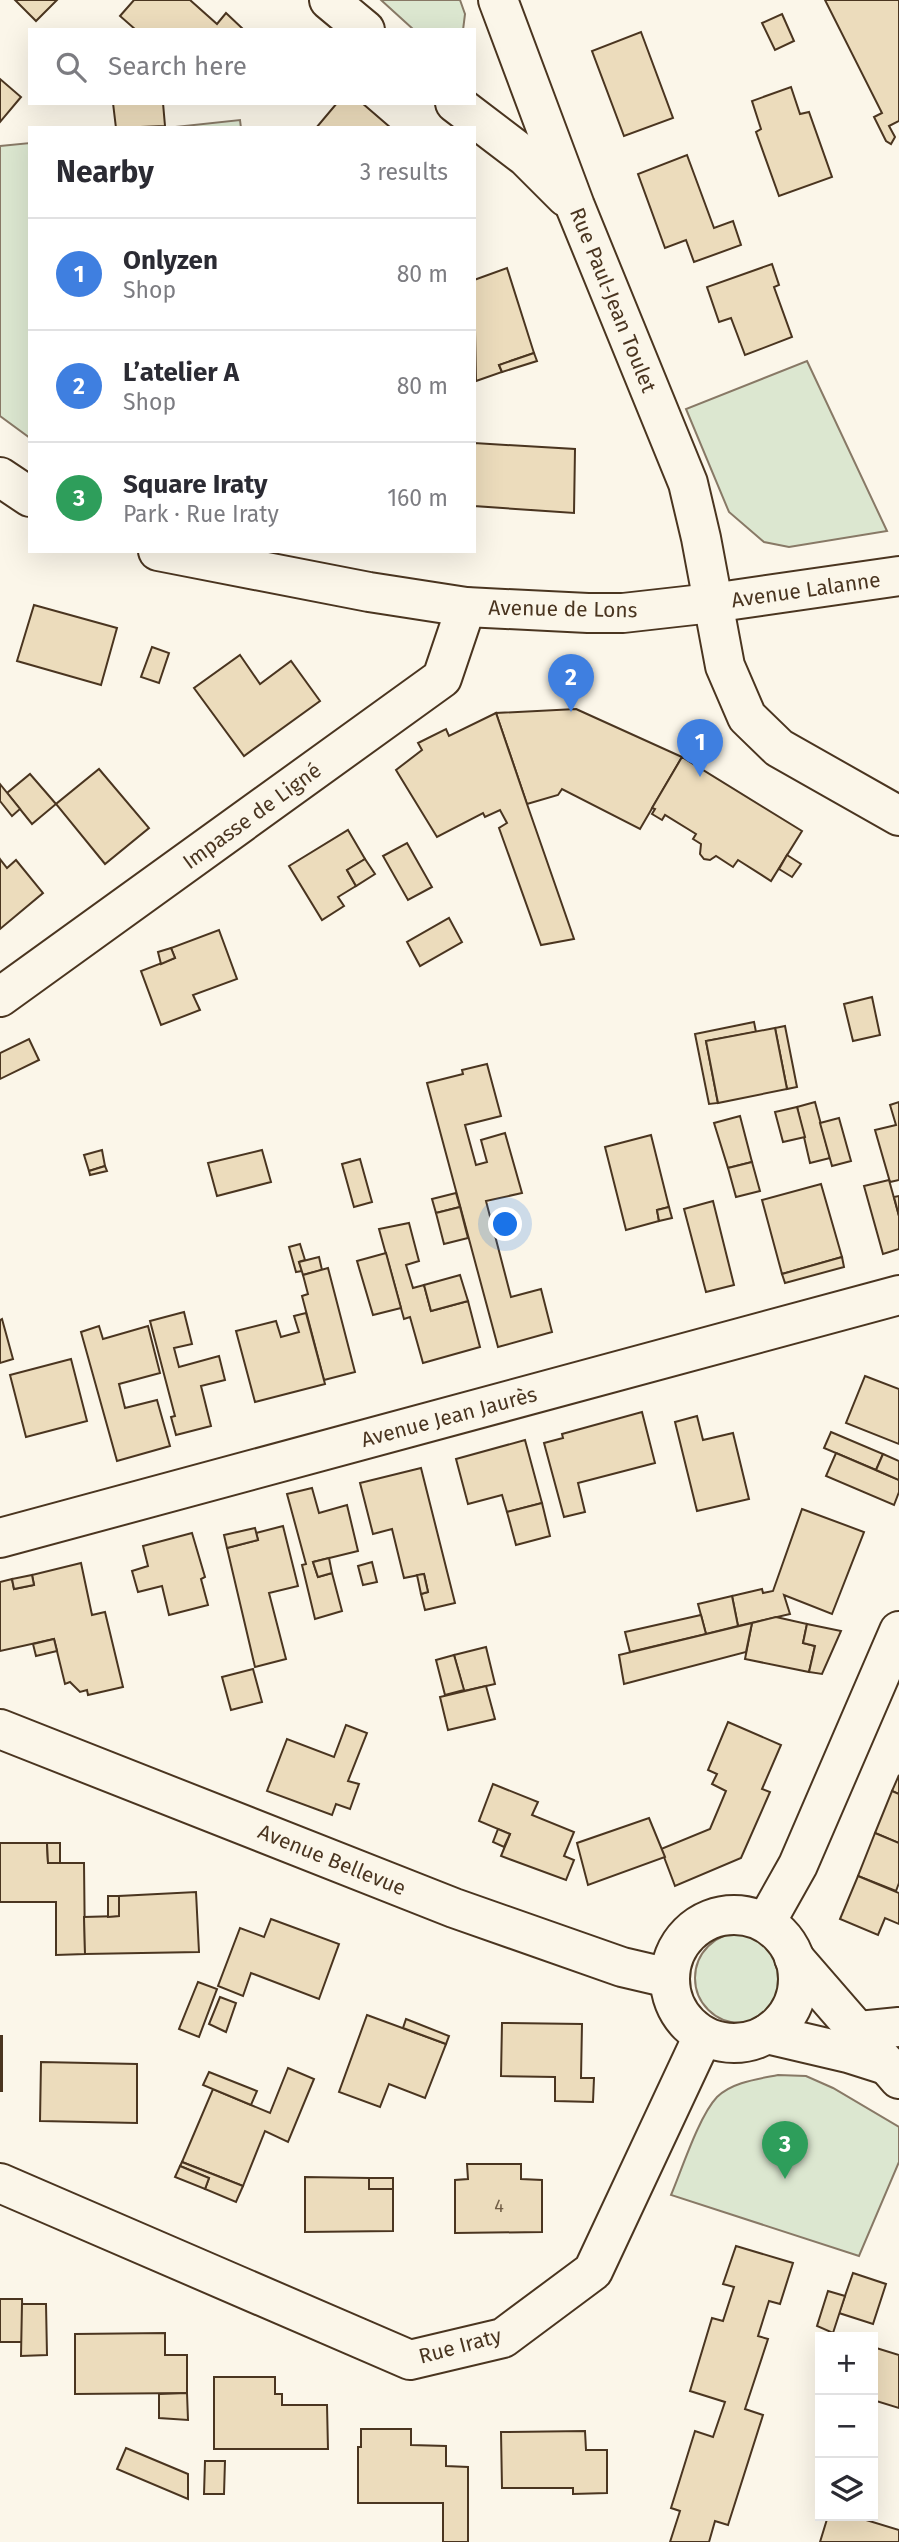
<!DOCTYPE html>
<html lang="en">
<head>
<meta charset="utf-8">
<style>
  :root { --surface:#fff; --page:#f2f2f3; --text:#2b2b33; --muted:#7c7c81; --line:#e1e1e2; --accent:#111827 }
  body { margin:0; font-family:"Fira Sans",sans-serif; background:var(--page); color:var(--text) }
  .controls { position:absolute; right:21px; bottom:21px; display:grid; overflow:hidden; border-radius:0px; box-shadow:0 7px 28px #0002 }
  .controls button { width:63px; height:63px; display:grid; place-items:center; padding:0; border:0; border-bottom:2px solid var(--line); background:var(--surface); color:var(--text); font:35px sans-serif }
  .you { position:absolute; left:506px; top:1225px; width:24px; height:24px; margin:-18px; border:5px solid #fff; border-radius:50%; background:#1a73e8; box-shadow:0 0 0 10px #1a73e833 }
  .badge { display:grid; place-items:center; width:46px; height:46px; border-radius:50%; background:var(--accent); color:#fff; font-size:23px; font-weight:700 }
  .pin { position:absolute; translate:-50% -58px; filter:drop-shadow(0 2px 4px #0008) }
  .pin::after { content:''; position:absolute; top:37px; width:24px; height:21px; background:inherit; clip-path:polygon(0 0,100% 0,50% 100%) }
  .list { margin:0; padding:0; list-style:none }
  h2 { display:flex; justify-content:space-between; align-items:center; height:91px; margin:0; padding:0 28px; font-size:30px }
  h2 small { font-size:23px; font-weight:400; color:var(--muted) }
  .list li { display:grid; grid-template-columns:46px 1fr auto; gap:21px; align-items:center; box-sizing:border-box; height:112px; padding:0 28px; border-top:2px solid var(--line) }
  .list b { display:block; font-size:26px; white-space:nowrap }
  .list p { margin:0; font-size:23px; white-space:nowrap; color:var(--muted) }
  .list em { font-size:23px; font-style:normal; color:var(--muted) }
  .icon { flex:none; width:38px; height:38px; fill:none; stroke:currentColor; stroke-width:2; stroke-linecap:round; stroke-linejoin:round }
  .map { position:relative; flex:none; width:899px; height:2542px; overflow:hidden }
  .search { position:absolute; background:var(--surface); box-shadow:0 7px 28px #0002; left:28px; top:28px; width:448px; height:77px; display:flex; align-items:center; gap:18px; box-sizing:border-box; padding:0 24px; border-radius:0px; color:var(--muted); font-size:26px }
  .panel { position:absolute; background:var(--surface); box-shadow:0 7px 28px #0002; left:28px; top:126px; width:448px; height:427px; border-radius:0px }
  .map>svg:first-child { display:block }
  .green { fill:#dce7d0; stroke:#887966; stroke-width:2 }
  .building { fill:#ecdcbc; stroke:#4a3520; stroke-width:2 }
  .lines { fill:none; stroke-linecap:round; stroke-linejoin:round }
  .minor-casing { stroke:#4a3520; stroke-width:42 }
  .minor { stroke:#fbf6e9; stroke-width:38 }
  .labels { text-anchor:middle; stroke-width:5; stroke-linejoin:round; paint-order:stroke }
  .number-label { font-size:18px; fill:#725f47 }
  .street-label { font-size:21px; fill:#4a3520; stroke:#fbf6e9 }
</style>
</head>
<body>
<div class="map">
<svg width="899" height="2542" viewBox="0 0 899 2542">
  <rect width="100%" height="100%" fill="#fbf6e9"/>
  <g class="green">
    <polygon points="381,0 460,0 465,14 463,30 414,30"/>
    <polygon points="240,120 241,128 166,128"/>
    <polygon points="30,143 30,438 0,416 0,146"/>
    <polygon points="807,361 887,531 789,547 764,542 729,512 686,409"/>
    <circle cx="740" cy="1978" r="45"/>
    <path d="M 778,2075 L 806,2076 L 833,2088 L 899,2127 L 899,2162 L 859,2256 L 671,2195 C 682,2169 699,2116 717,2097 C 732,2082 758,2079 778,2075 Z"/>
  </g>
  <g class="building">
    <polygon points="15,0 57,0 36,21"/>
    <polygon points="134,0 190,0 217,24 226,13 244,30 136,30 120,16"/>
    <polygon points="825,0 899,0 899,121 889,126 895,137 891,144 886,141 874,117 882,113"/>
    <polygon points="782,14 794,41 775,50 762,23"/>
    <polygon points="641,32 673,118 624,136 592,51"/>
    <polygon points="0,79 21,97 0,122"/>
    <polygon points="791,87 800,114 809,112 832,177 779,196 756,132 761,129 752,101"/>
    <polygon points="113,103 163,103 165,126 116,128"/>
    <polygon points="337,103 362,103 391,128 316,128"/>
    <polygon points="687,155 714,228 733,221 741,245 694,262 686,240 665,248 638,174"/>
    <polygon points="772,264 779,285 774,287 792,337 745,355 731,318 719,322 707,287"/>
    <polygon points="507,268 534,353 499,365 502,372 476,381 474,280"/>
    <polygon points="534,353 537,361 502,372 499,365"/>
    <polygon points="474,443 575,449 574,513 474,506"/>
    <polygon points="34,605 117,628 101,685 17,661"/>
    <polygon points="152,647 169,653 159,683 141,677"/>
    <polygon points="240,655 260,684 291,661 320,701 244,756 194,688"/>
    <polygon points="576,709 682,757 640,829 562,789 558,795 527,804 496,713"/>
    <polygon points="496,713 527,804 574,939 541,945 499,828 507,823 500,810 485,817 483,813 437,837 396,770 422,750 418,743 446,729 449,736"/>
    <polygon points="682,757 802,831 771,881 738,860 733,867 716,856 710,860 704,859 700,854 701,844 693,839 696,834 665,815 662,820 652,814 655,809 652,808"/>
    <polygon points="99,769 149,828 105,864 56,804"/>
    <polygon points="30,774 56,804 32,824 7,793"/>
    <polygon points="0,784 20,809 12,816 0,801"/>
    <polygon points="348,830 365,859 347,870 356,886 338,897 344,906 322,920 289,866"/>
    <polygon points="407,843 432,887 408,900 383,856"/>
    <polygon points="787,855 801,864 792,877 779,869"/>
    <polygon points="0,859 7,868 16,860 43,893 0,929"/>
    <polygon points="365,859 375,874 356,886 347,870"/>
    <polygon points="449,918 462,942 420,966 407,942"/>
    <polygon points="219,930 237,979 193,995 200,1010 161,1025 141,971 175,958 171,948"/>
    <polygon points="171,948 175,958 161,964 158,952"/>
    <polygon points="872,997 880,1035 853,1041 844,1004"/>
    <polygon points="754,1022 756,1032 706,1041 718,1103 709,1104 695,1034"/>
    <polygon points="785,1026 797,1087 787,1089 775,1028"/>
    <polygon points="775,1028 787,1089 718,1103 706,1041"/>
    <polygon points="29,1039 39,1060 0,1079 0,1053"/>
    <polygon points="487,1064 501,1116 465,1125 476,1165 487,1162 481,1140 505,1133 522,1193 486,1201 511,1297 541,1289 552,1332 498,1347 427,1083 463,1074 462,1070"/>
    <polygon points="815,1102 830,1158 810,1163 797,1107"/>
    <polygon points="899,1102 899,1180 890,1182 875,1130 896,1125 890,1105"/>
    <polygon points="797,1107 805,1137 783,1142 775,1112"/>
    <polygon points="740,1116 752,1162 728,1168 714,1123"/>
    <polygon points="839,1118 851,1161 832,1166 820,1123"/>
    <polygon points="651,1135 669,1207 657,1210 659,1221 626,1230 605,1147"/>
    <polygon points="102,1150 105,1166 89,1171 84,1155"/>
    <polygon points="262,1150 271,1182 217,1196 208,1163"/>
    <polygon points="360,1159 372,1202 354,1207 342,1164"/>
    <polygon points="752,1162 760,1191 736,1197 728,1168"/>
    <polygon points="105,1166 107,1171 90,1175 89,1171"/>
    <polygon points="889,1180 899,1216 899,1249 883,1254 864,1186"/>
    <polygon points="821,1184 842,1257 782,1274 762,1200"/>
    <polygon points="456,1193 460,1207 436,1213 432,1199"/>
    <polygon points="899,1196 899,1216 894,1197"/>
    <polygon points="713,1201 734,1285 706,1292 684,1209"/>
    <polygon points="460,1207 468,1238 444,1244 436,1213"/>
    <polygon points="669,1207 672,1218 659,1221 657,1210"/>
    <polygon points="409,1223 419,1261 406,1265 413,1288 424,1285 431,1311 468,1301 480,1347 423,1363 410,1317 404,1319 379,1229"/>
    <polygon points="300,1244 305,1260 299,1262 302,1271 296,1272 289,1247"/>
    <polygon points="386,1253 401,1308 373,1315 357,1261"/>
    <polygon points="319,1257 322,1270 303,1275 299,1262"/>
    <polygon points="842,1257 844,1267 785,1283 782,1274"/>
    <polygon points="328,1268 355,1372 324,1380 302,1296 308,1294 303,1275"/>
    <polygon points="460,1275 468,1301 431,1311 424,1285"/>
    <polygon points="184,1312 192,1344 174,1348 179,1367 219,1356 225,1380 201,1386 211,1426 176,1435 171,1417 175,1416 150,1321"/>
    <polygon points="306,1313 325,1384 255,1402 236,1331 276,1321 281,1337 299,1332 294,1316"/>
    <polygon points="2,1319 13,1359 0,1363 0,1320"/>
    <polygon points="99,1326 103,1339 148,1326 160,1373 119,1384 125,1408 157,1400 170,1446 117,1461 81,1332"/>
    <polygon points="71,1359 87,1421 26,1437 10,1375"/>
    <polygon points="865,1376 899,1389 899,1444 846,1423"/>
    <polygon points="642,1412 655,1463 578,1483 585,1512 564,1517 544,1443 563,1438 562,1434"/>
    <polygon points="697,1416 703,1440 733,1433 749,1499 697,1511 675,1422"/>
    <polygon points="831,1432 883,1454 876,1470 824,1448"/>
    <polygon points="525,1440 542,1503 507,1512 502,1495 468,1504 456,1459"/>
    <polygon points="836,1453 899,1480 899,1492 894,1505 826,1476"/>
    <polygon points="883,1454 899,1461 899,1480 876,1470"/>
    <polygon points="421,1468 455,1603 425,1610 421,1594 428,1592 424,1574 404,1578 392,1529 373,1534 360,1483"/>
    <polygon points="312,1488 319,1513 347,1505 358,1551 313,1562 318,1577 332,1573 342,1611 315,1619 302,1565 306,1564 287,1494"/>
    <polygon points="542,1503 550,1536 516,1545 507,1512"/>
    <polygon points="802,1509 864,1532 832,1614 784,1595 790,1614 738,1626 732,1596 762,1589 763,1593 773,1591"/>
    <polygon points="283,1526 298,1586 269,1593 286,1659 255,1667 227,1548 258,1540 256,1533"/>
    <polygon points="255,1528 258,1540 227,1548 224,1535"/>
    <polygon points="192,1533 205,1577 201,1579 208,1605 169,1615 162,1586 138,1592 132,1571 148,1566 143,1546"/>
    <polygon points="329,1558 332,1573 318,1577 313,1562"/>
    <polygon points="372,1562 377,1582 363,1585 358,1566"/>
    <polygon points="81,1563 92,1615 105,1612 123,1687 88,1695 87,1690 80,1692 70,1682 65,1684 54,1639 0,1651 0,1582 12,1579 14,1589 34,1585 32,1575"/>
    <polygon points="424,1574 428,1592 421,1594 417,1575"/>
    <polygon points="32,1575 34,1585 14,1589 12,1579"/>
    <polygon points="732,1596 738,1626 706,1634 698,1604"/>
    <polygon points="701,1615 706,1634 630,1652 625,1632"/>
    <polygon points="776,1617 807,1624 803,1643 815,1646 809,1672 745,1659 752,1623"/>
    <polygon points="752,1623 746,1652 624,1684 619,1655"/>
    <polygon points="807,1624 841,1631 822,1674 809,1672 815,1646 803,1643"/>
    <polygon points="54,1639 57,1651 36,1656 33,1644"/>
    <polygon points="486,1647 495,1684 464,1691 454,1655"/>
    <polygon points="454,1655 464,1690 445,1695 436,1660"/>
    <polygon points="253,1669 262,1702 231,1710 222,1677"/>
    <polygon points="486,1686 495,1719 448,1730 440,1697"/>
    <polygon points="728,1722 781,1745 762,1789 770,1792 741,1858 675,1886 661,1849 710,1829 726,1791 712,1784 717,1774 708,1770"/>
    <polygon points="346,1725 367,1733 348,1781 359,1784 350,1809 336,1804 332,1815 267,1791 287,1739 334,1757"/>
    <polygon points="899,1775 899,1794 892,1791"/>
    <polygon points="493,1784 538,1802 532,1815 574,1832 564,1856 574,1860 566,1880 501,1856 510,1834 479,1821"/>
    <polygon points="892,1791 899,1794 899,1843 875,1833"/>
    <polygon points="649,1818 665,1857 588,1885 577,1843"/>
    <polygon points="498,1829 510,1834 504,1847 493,1842"/>
    <polygon points="875,1833 899,1843 899,1883 896,1891 858,1876"/>
    <polygon points="0,1843 47,1843 48,1863 84,1863 85,1954 56,1955 56,1902 0,1902"/>
    <polygon points="47,1843 60,1843 60,1863 48,1863"/>
    <polygon points="858,1876 899,1893 899,1924 885,1918 878,1935 840,1919"/>
    <polygon points="196,1892 199,1952 85,1954 84,1917 119,1916 119,1896"/>
    <polygon points="108,1896 119,1896 119,1916 108,1917"/>
    <polygon points="271,1919 339,1944 319,1999 251,1973 243,1996 218,1986 240,1928 264,1937"/>
    <polygon points="198,1982 217,1989 199,2037 179,2029"/>
    <polygon points="220,1997 236,2003 226,2032 209,2024"/>
    <polygon points="367,2015 446,2044 425,2098 389,2084 380,2107 339,2092"/>
    <polygon points="406,2019 449,2036 446,2044 403,2028"/>
    <polygon points="502,2023 582,2024 581,2078 594,2078 593,2102 555,2101 555,2077 501,2076"/>
    <rect x="0" y="2036" width="2" height="55"/>
    <polygon points="41,2062 137,2064 137,2123 40,2121"/>
    <polygon points="288,2068 314,2079 288,2142 265,2131 243,2186 182,2162 213,2089 270,2113"/>
    <polygon points="209,2072 257,2091 251,2105 203,2085"/>
    <polygon points="182,2162 243,2186 236,2202 205,2189 209,2178 180,2166"/>
    <polygon points="467,2164 521,2164 521,2179 542,2180 542,2232 455,2233 455,2180 468,2179"/>
    <polygon points="180,2166 209,2178 205,2189 175,2177"/>
    <polygon points="305,2177 369,2178 369,2189 393,2189 393,2231 305,2232"/>
    <rect x="369" y="2178" width="24" height="11"/>
    <polygon points="736,2246 793,2263 780,2304 769,2301 758,2336 768,2339 745,2409 763,2415 728,2525 715,2521 709,2542 670,2542 680,2511 671,2508 695,2431 713,2437 725,2402 690,2391 712,2318 723,2321 734,2287 723,2284"/>
    <polygon points="853,2273 886,2284 873,2324 839,2313"/>
    <polygon points="828,2291 845,2296 833,2333 817,2326"/>
    <polygon points="0,2299 22,2299 23,2342 0,2342"/>
    <polygon points="22,2304 46,2304 47,2355 21,2356"/>
    <polygon points="165,2333 165,2355 187,2355 187,2393 75,2394 75,2334"/>
    <polygon points="873,2347 899,2355 899,2408 873,2400"/>
    <polygon points="214,2377 275,2377 275,2394 282,2394 282,2405 327,2405 328,2449 214,2449"/>
    <polygon points="187,2393 188,2420 159,2418 159,2394"/>
    <polygon points="361,2429 411,2429 411,2445 446,2446 446,2466 468,2467 468,2542 443,2542 443,2503 358,2503 358,2447 361,2447"/>
    <polygon points="585,2431 586,2450 607,2450 607,2493 573,2494 573,2488 502,2488 501,2432"/>
    <polygon points="126,2448 188,2474 188,2499 117,2469"/>
    <polygon points="205,2461 225,2461 224,2494 204,2494"/>
    <polygon points="828,2516 853,2516 899,2530 899,2542 820,2542"/>
  </g>
  <g class="lines">
    <defs>
      <g id="minor">
        <polyline points="329,0 365,30"/>
        <polyline points="498,0 575,206 688,483 701,538 725,666 747,717 779,748 899,816"/>
        <polyline points="455,103 526,157 566,197"/>
        <polyline points="0,477 30,497"/>
        <polyline points="158,551 369,592 466,607 588,613 623,613 712,603 899,576"/>
        <polyline points="0,997 442,678 466,607"/>
        <polyline points="0,1538 899,1295"/>
        <polyline points="0,1729 454,1908 622,1967 669,1978"/>
        <circle cx="734" cy="1979" r="64"/>
        <polyline points="766,1922 798,1865 899,1631"/>
        <polyline points="794,1958 899,2079"/>
        <polyline points="859,2031 899,2027"/>
        <polyline points="767,2034 848,2053 889,2066"/>
        <polyline points="0,2183 410,2360 503,2338 593,2271 703,2036"/>
      </g>
    </defs>
    <use href="#minor" class="minor-casing"/>
    <use href="#minor" class="minor"/>
  </g>
  <g class="labels">
    <g class="number-label">
      <text x="499" y="2212">4</text>
    </g>
    <g class="street-label">
      <text transform="translate(613 300) rotate(68)" y="7">Rue Paul-Jean Toulet</text>
      <text transform="translate(806 590) rotate(-8)" y="7">Avenue Lalanne</text>
      <text transform="translate(563 609) rotate(1)" y="7">Avenue de Lons</text>
      <text transform="translate(252 816) rotate(-36)" y="7">Impasse de Ligné</text>
      <text transform="translate(449 1417) rotate(-15)" y="7">Avenue Jean Jaurès</text>
      <text transform="translate(332 1860) rotate(22)" y="7">Avenue Bellevue</text>
      <text transform="translate(460 2346) rotate(-15)" y="7">Rue Iraty</text>
    </g>
  </g>
</svg>
<div class="controls">
<button>+</button>
<button>−</button>
<button><svg class="icon" aria-label="layers" viewBox="0 0 24 24"><path d="M12 4l9 5-9 5-9-5zM3 14l9 5 9-5"/></svg></button>
</div>
<div class="you"></div>
<div class="pin badge" style="left:700px;top:777px;background:#3f7fe0">1</div>
<div class="pin badge" style="left:571px;top:712px;background:#3f7fe0">2</div>
<div class="pin badge" style="left:785px;top:2179px;background:#2e9e5b">3</div>
<div class="search"><svg class="icon" aria-label="search" viewBox="0 0 24 24"><circle cx="10" cy="10" r="6"/><path d="M15 15l6 6"/></svg>Search here</div>
<section class="panel">
<h2>Nearby<small>3 results</small></h2>
<ul class="list">
<li><span class="badge" style="background:#3f7fe0">1</span><div><b>Onlyzen</b><p>Shop</p></div><em>80 m</em></li>
<li><span class="badge" style="background:#3f7fe0">2</span><div><b>L’atelier A</b><p>Shop</p></div><em>80 m</em></li>
<li><span class="badge" style="background:#2e9e5b">3</span><div><b>Square Iraty</b><p>Park · Rue Iraty</p></div><em>160 m</em></li>
</ul>
</section>
</div>
</body>
</html>
